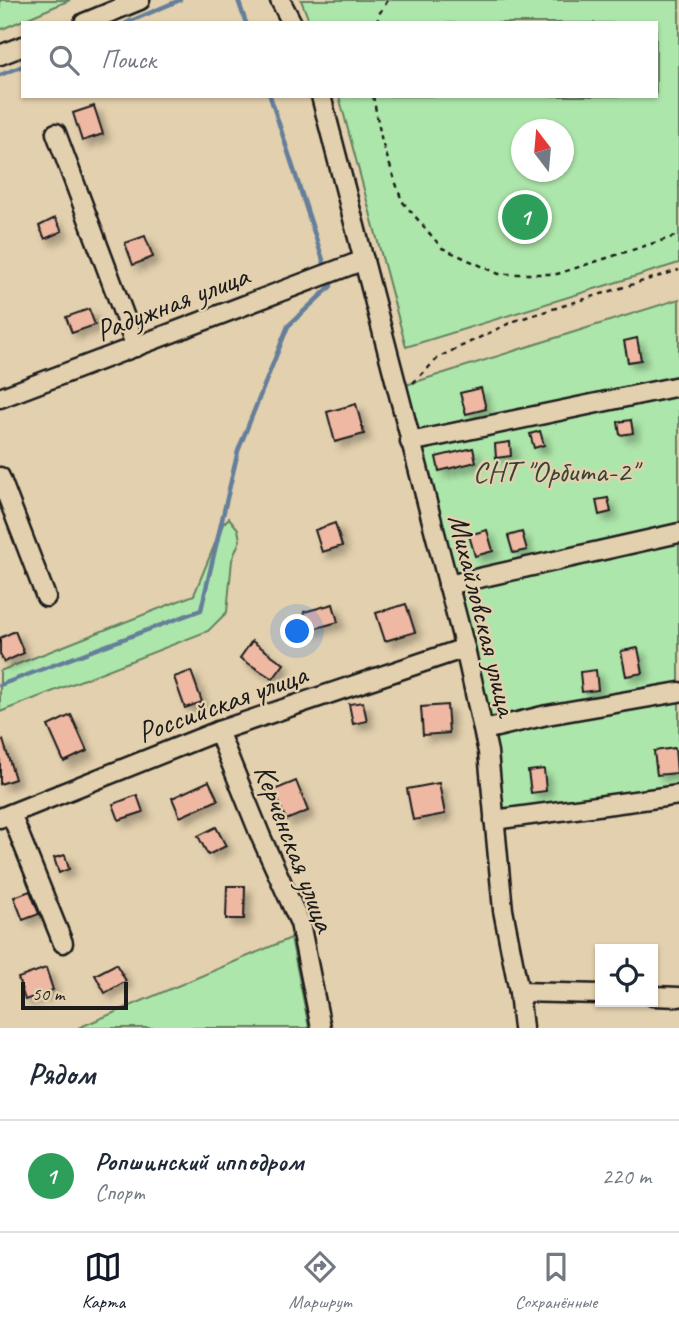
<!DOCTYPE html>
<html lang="ru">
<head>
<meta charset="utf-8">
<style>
  :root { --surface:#fff; --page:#f2f2f3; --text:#1f2937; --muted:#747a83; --line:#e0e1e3; --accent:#111827 }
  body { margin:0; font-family:Caveat,sans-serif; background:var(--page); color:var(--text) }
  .controls { position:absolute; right:21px; bottom:21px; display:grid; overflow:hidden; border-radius:0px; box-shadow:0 2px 5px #0004 }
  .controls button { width:63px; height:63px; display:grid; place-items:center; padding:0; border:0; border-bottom:2px solid var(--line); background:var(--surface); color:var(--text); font:35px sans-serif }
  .compass { position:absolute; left:511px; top:119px; width:63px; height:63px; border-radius:50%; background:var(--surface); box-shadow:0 2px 5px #0004; rotate:344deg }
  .scale { position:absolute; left:21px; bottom:18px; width:107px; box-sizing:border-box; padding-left:7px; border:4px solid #1c1c1c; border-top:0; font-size:19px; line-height:24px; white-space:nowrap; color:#1c1c1c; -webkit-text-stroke:5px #e3d0ae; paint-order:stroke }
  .you { position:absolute; left:298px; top:632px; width:24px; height:24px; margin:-18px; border:5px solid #fff; border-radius:50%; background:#1a73e8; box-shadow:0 0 0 10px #1a73e833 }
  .badge { display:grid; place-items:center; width:46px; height:46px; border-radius:50%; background:var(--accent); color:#fff; font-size:23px; font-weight:700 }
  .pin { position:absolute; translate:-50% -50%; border:4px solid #fff; box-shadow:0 2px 7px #0006 }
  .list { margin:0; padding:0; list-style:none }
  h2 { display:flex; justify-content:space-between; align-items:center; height:91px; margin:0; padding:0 28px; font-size:30px }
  h2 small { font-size:23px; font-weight:400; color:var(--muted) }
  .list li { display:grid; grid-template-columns:46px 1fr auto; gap:21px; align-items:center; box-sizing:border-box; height:112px; padding:0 28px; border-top:2px solid var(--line) }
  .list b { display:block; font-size:26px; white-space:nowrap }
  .list p { margin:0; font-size:23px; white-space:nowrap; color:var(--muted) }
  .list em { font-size:23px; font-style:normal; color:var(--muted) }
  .icon { flex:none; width:38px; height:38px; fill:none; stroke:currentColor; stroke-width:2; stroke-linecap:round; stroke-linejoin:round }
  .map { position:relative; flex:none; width:679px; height:1028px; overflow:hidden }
  .search { position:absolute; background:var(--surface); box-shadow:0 2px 5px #0004; left:21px; right:21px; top:21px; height:77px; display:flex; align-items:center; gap:18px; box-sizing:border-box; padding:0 24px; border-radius:0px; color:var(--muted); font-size:26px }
  .sheet { height:203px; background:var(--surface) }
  nav { display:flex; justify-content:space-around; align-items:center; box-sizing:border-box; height:98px; border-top:2px solid var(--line); background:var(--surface); font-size:19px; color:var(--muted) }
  nav a { display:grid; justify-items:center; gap:4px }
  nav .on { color:var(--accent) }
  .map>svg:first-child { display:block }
  .green { fill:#ade6aa; stroke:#648163; stroke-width:2; fill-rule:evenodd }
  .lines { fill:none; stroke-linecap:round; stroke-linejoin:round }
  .stream { stroke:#657f9b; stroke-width:4.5 }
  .building { fill:#eeb8a3; stroke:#1c1c1c; stroke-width:2; filter:url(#shadow) }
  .minor-casing { stroke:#1c1c1c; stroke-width:23 }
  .path { stroke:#1c1c1c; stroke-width:2.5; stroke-dasharray:5 5; stroke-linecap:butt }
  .minor { stroke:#e3d0ae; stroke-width:18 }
  .labels { text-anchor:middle; stroke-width:5; stroke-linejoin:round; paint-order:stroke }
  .street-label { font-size:30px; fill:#1c1c1c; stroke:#e3d0ae }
  .park-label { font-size:30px; fill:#394438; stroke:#e3d0ae }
</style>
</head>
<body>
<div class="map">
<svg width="679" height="1028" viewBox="0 0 679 1028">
  <defs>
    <filter id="shadow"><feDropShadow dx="6" dy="6" stdDeviation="3.5" flood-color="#0004"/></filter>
  </defs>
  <rect width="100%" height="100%" fill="#e3d0ae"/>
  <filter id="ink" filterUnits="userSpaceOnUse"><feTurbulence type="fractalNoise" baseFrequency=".0143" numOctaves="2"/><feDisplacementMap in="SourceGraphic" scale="14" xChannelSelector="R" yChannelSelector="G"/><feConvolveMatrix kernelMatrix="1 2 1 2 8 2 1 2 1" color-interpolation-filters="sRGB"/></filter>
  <g filter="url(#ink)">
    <g class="green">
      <polygon points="0,0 70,0 0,30"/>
      <path d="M 301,0 L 679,0 L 679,263 L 406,347 L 339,96 L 656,96 L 656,23 L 310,23 ZM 522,130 L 564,130 L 564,172 L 522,172 Z"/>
      <polygon points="679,299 679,790 500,814 459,593 406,385"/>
      <polygon points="229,518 238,529 240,540 232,560 227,612 208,631 0,712 0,671 194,595 223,524"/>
      <polygon points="291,938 309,1028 78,1028"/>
    </g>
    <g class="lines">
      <g class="stream">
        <polyline points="238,0 246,23"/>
        <polyline points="126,23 180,0"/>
        <polyline points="0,75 23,66"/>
        <polyline points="270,96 324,263"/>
        <polyline points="0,685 201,610 238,451 288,326 331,286"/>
      </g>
    </g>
    <g class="building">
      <polygon points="94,106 103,134 82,141 73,113"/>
      <polygon points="55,218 62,231 45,239 39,226"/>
      <polygon points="145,236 153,257 133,265 125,243"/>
      <polygon points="89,309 95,325 72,333 66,317"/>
      <polygon points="637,338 641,360 628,362 624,341"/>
      <polygon points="481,388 486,409 466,414 460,393"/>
      <polygon points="356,404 364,434 335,442 327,412"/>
      <polygon points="631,420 633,433 620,435 618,422"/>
      <polygon points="540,431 544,445 534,448 530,434"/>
      <polygon points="510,442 511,456 496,458 495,444"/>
      <polygon points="473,448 476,462 439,471 436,457"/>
      <polygon points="608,498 611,512 599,515 596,500"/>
      <polygon points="335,523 342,546 322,552 315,530"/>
      <polygon points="487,530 493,551 475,556 469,535"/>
      <polygon points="522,532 527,550 513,553 508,536"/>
      <polygon points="333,604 338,622 309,630 304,612"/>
      <polygon points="406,604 415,632 385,641 376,613"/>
      <polygon points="15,631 24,653 4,662 0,654 0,638"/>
      <polygon points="252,641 284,664 273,679 240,658"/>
      <polygon points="638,648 643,673 626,676 621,651"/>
      <polygon points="596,670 598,690 582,692 580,672"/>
      <polygon points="191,671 202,702 185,708 174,677"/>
      <polygon points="363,702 367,721 353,724 349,704"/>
      <polygon points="447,705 449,733 423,735 421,707"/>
      <polygon points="71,715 87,751 64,762 48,726"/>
      <polygon points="3,740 15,779 0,784 0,741"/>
      <polygon points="675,748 677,773 657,775 654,751"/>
      <polygon points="544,769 546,791 531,793 528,771"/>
      <polygon points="209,781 218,800 180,817 172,798"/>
      <polygon points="296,781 308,811 286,820 274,790"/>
      <polygon points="439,783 445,814 413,820 407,789"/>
      <polygon points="137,795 143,812 119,820 113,804"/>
      <polygon points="216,827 226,846 208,855 198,836"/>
      <polygon points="65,855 69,869 59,873 54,858"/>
      <polygon points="227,886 245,886 244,919 226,919"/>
      <polygon points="30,891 39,914 23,920 14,897"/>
      <polygon points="116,964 126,981 105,993 95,975"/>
      <polygon points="46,968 53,990 25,1000 18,978"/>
    </g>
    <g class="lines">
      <defs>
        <g id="minor">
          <polyline points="280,0 292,23"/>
          <polyline points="84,23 140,0"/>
          <polyline points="0,55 23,46"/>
          <polyline points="321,96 465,648 488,752 503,910 519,992 523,1028"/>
          <polyline points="56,133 136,347"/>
          <polyline points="0,398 364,260"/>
          <polyline points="410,442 679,386"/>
          <polyline points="0,477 46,597"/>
          <polyline points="448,585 679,533"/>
          <polyline points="484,730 547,715 679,692"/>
          <polyline points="218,731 261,837 300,923 321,1028"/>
          <polyline points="11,814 63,943"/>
          <polyline points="0,818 218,731 465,648"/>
          <polyline points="494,820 679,795"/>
          <polyline points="519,992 600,994"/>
          <polyline points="653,996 679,997"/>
        </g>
      </defs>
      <use href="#minor" class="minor-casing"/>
      <g class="path">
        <polyline points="377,23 379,14 388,0"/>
        <polyline points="373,96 382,142 402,201 442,248 499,274 557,274 679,235"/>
        <polyline points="413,383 439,357 514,321 679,270"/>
      </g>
      <use href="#minor" class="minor"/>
    </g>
  </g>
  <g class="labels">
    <g class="street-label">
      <text transform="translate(172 303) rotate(-21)" y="10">Радужная улица</text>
      <text transform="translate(483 615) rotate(76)" y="10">Михайловская улица</text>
      <text transform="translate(222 703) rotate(-20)" y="10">Российская улица</text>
      <text transform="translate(295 848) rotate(69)" y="10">Керченская улица</text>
    </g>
    <g class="park-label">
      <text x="555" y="481">СНТ "Орбита-2"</text>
    </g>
  </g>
</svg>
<div class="controls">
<button><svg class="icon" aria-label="locate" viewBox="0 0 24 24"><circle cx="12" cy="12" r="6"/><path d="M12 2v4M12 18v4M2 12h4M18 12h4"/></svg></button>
</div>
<svg class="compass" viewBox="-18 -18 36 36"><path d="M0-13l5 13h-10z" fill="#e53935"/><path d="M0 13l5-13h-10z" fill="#747a83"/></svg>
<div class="scale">50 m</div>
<div class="you"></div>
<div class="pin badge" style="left:525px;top:217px;background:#2e9e5b">1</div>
<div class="search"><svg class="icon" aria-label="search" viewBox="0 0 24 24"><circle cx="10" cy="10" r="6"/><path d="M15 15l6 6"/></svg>Поиск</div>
</div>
<section class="sheet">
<h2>Рядом<small></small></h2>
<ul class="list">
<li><span class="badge" style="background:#2e9e5b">1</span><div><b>Ропшинский ипподром</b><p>Спорт</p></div><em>220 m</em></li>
</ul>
</section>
<nav>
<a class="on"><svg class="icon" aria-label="map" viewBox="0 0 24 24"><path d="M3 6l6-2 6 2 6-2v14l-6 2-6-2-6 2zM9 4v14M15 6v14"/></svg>Карта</a>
<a><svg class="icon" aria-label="directions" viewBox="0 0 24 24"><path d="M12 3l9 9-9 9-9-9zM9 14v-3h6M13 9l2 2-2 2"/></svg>Маршрут</a>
<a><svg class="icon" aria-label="saved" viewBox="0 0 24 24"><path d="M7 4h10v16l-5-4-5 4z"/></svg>Сохранённые</a>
</nav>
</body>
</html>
